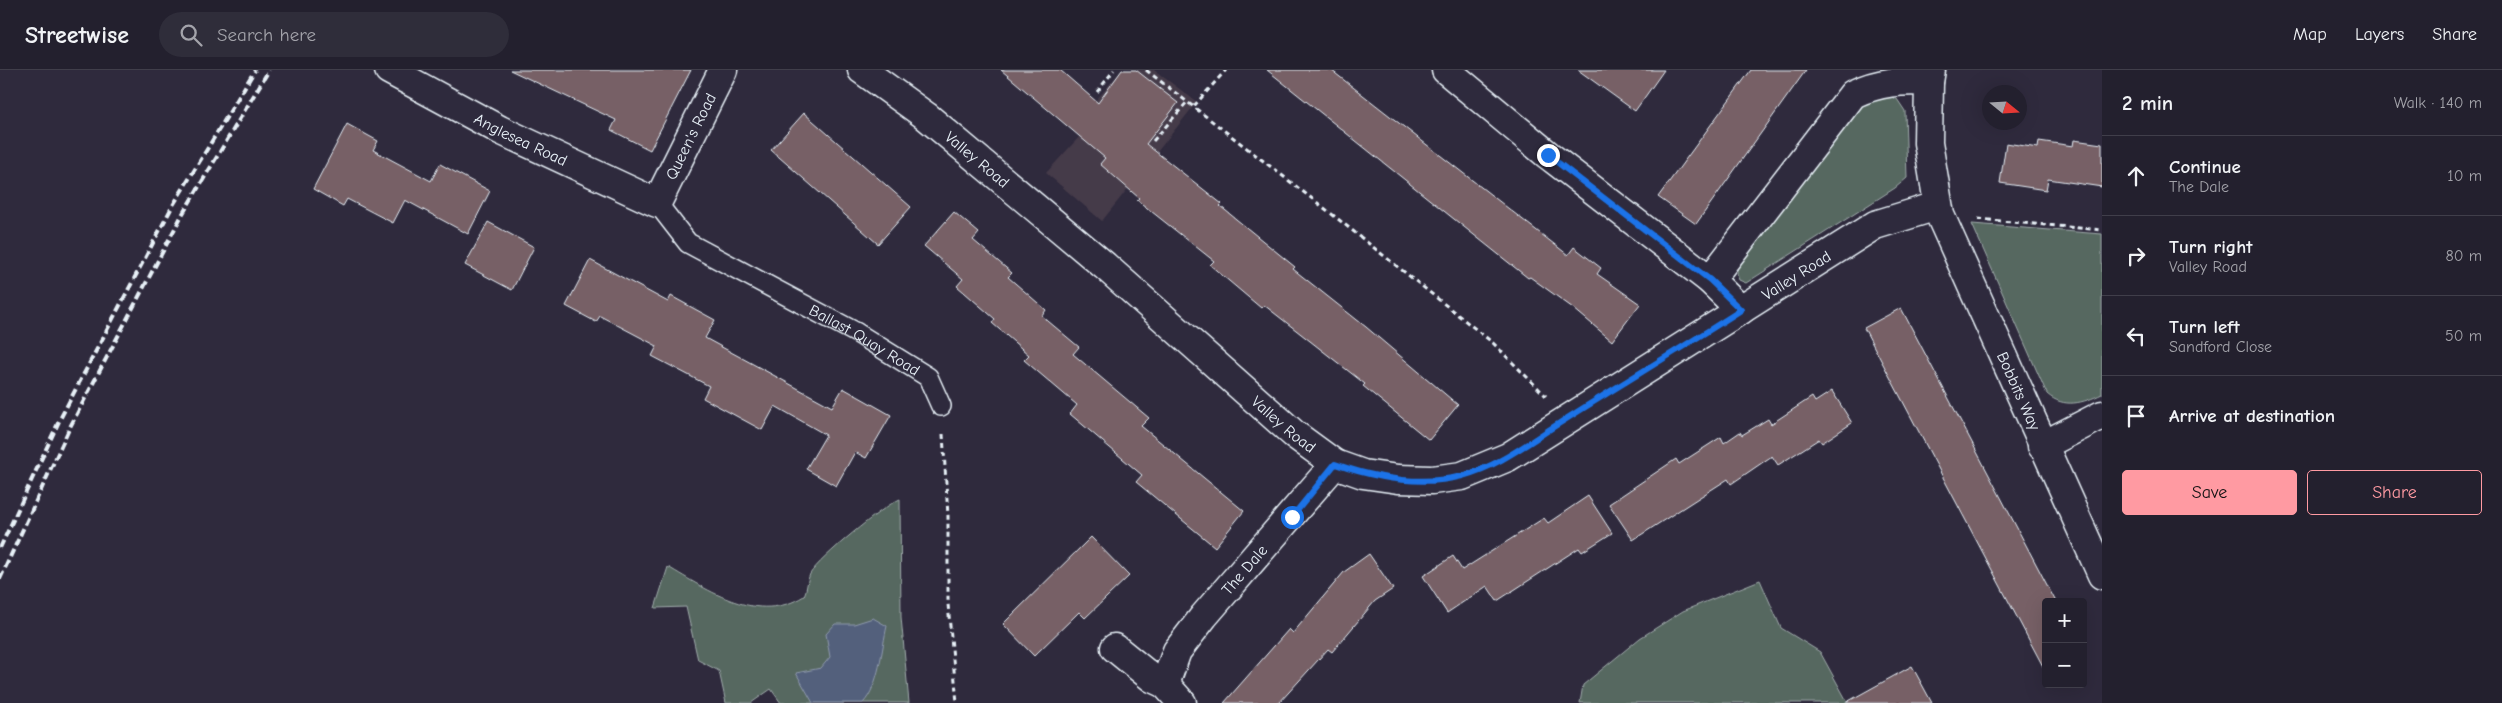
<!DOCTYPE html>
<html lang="en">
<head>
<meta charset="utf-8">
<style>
  :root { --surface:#23202e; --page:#2f2d3a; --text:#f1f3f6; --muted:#a3a3aa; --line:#403e4a; --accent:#ff9aa2 }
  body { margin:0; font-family:"Comic Neue",sans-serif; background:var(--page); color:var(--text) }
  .controls { position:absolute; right:15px; bottom:15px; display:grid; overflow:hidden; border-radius:5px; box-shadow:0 5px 20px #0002 }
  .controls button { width:45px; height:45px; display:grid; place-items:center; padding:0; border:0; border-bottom:1px solid var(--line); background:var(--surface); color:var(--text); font:25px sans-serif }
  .compass { position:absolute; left:1982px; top:15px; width:45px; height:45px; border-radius:50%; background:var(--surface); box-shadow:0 5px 20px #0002; rotate:108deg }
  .stop { position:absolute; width:15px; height:15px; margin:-11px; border:4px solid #1a73e8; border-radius:50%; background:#fff }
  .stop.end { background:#1a73e8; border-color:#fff; box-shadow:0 1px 5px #0008 }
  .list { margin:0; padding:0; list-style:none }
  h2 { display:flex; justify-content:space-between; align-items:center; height:65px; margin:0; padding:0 20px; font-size:21px }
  h2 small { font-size:16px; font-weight:400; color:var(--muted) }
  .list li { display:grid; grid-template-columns:32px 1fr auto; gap:15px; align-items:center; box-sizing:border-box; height:80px; padding:0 20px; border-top:1px solid var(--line) }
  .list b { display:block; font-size:19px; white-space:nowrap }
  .list p { margin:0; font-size:16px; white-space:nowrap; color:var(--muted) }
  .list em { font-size:16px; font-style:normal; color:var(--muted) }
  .actions { display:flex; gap:10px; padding:15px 20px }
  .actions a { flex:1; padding:11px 0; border:1px solid var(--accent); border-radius:5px; text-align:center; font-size:18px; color:var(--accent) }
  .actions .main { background:var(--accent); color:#111 }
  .icon { flex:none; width:28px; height:28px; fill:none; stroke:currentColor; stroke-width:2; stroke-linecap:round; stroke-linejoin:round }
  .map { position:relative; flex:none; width:2102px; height:633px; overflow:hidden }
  header { display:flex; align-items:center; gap:30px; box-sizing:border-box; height:70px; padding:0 25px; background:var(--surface); border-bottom:1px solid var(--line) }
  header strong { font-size:24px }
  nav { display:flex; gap:28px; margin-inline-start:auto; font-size:18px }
  .search { width:350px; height:45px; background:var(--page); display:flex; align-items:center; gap:12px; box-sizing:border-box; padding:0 18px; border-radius:28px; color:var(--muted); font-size:19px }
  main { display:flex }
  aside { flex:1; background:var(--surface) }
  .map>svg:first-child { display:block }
  .built { fill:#453a49 }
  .green { fill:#576860; stroke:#a0acac }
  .water { fill:#53607c; stroke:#8f9aae }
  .building { fill:#776066; stroke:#e8f1f8 }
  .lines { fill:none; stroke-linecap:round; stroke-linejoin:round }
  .service-casing { stroke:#e8f1f8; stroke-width:22 }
  .minor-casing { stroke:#e8f1f8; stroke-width:31 }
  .path { stroke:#e8f1f8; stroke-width:3; stroke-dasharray:5 4; stroke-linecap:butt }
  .service { stroke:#2f2a3d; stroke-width:19 }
  .minor { stroke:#2f2a3d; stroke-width:28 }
  .rail { stroke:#e8f1f8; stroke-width:4; stroke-dasharray:8 4; stroke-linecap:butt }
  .route { stroke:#1a73e8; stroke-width:6 }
  .labels { text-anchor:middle; stroke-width:4; stroke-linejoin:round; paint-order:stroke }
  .street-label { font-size:16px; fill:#e8f1f8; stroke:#2f2a3d }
</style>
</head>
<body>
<header>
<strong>Streetwise</strong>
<div class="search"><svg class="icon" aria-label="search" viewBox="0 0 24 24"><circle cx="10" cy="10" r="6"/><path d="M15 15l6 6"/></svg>Search here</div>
<nav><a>Map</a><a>Layers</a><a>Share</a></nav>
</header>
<main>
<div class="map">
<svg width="2102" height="633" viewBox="0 0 2102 633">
  <rect width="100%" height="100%" fill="#2f2a3d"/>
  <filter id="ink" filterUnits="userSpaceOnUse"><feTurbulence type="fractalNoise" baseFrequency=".02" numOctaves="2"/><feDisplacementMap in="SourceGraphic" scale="10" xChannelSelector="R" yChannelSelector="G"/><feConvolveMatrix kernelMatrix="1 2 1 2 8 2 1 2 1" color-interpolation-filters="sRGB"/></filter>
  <g filter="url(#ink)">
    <polygon class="built" points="1122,0 1154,0 1197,32 1102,151 1046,103 1092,53 1084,44"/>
    <g class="green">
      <path d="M 1886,25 L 1897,29 L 1905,41 L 1907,108 L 1895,118 L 1746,213 L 1739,210 C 1734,198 1739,193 1748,184 L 1859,40 L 1866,32 Z"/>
      <path d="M 1972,154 L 2102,164 L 2102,324 C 2083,333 2064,339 2047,324 Z"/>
      <path d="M 900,429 L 901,547 L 909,633 L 781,633 L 771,619 L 751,633 L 726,633 L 719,601 L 698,590 L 686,537 L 655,538 L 668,497 C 709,521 758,555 804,526 C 807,520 807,510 810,504 C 820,488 883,436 900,429 Z"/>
      <polygon points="1760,510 1781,558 1820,582 1848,633 1580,633 1583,615 1640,568 1683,541"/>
    </g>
    <path class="water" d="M 873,548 L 887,556 C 882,577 879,617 863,633 L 813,633 L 796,603 L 821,598 L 830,587 L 826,564 L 835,554 L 854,554 Z"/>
    <g class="building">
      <polygon points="510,0 691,0 650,80 611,60 616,50"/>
      <polygon points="1001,0 1060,0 1098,33 1122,0 1136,0 1178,33 1146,74 1222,134 1220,136 1295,197 1293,199 1366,257 1458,335 1429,370 1363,316 1365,314 1264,235 1261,238 1210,195 1214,191 1137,130 1139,128 1100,94 1105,88"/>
      <polygon points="1267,0 1331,0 1568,185 1574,177 1601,198 1597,204 1640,234 1612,271 1573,238 1530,207 1528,208"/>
      <polygon points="1578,0 1664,0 1635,41"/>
      <polygon points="1751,0 1806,0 1696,154 1658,127"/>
      <polygon points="804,43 911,137 878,174 771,80"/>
      <polygon points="347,54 378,71 373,80 431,111 440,94 490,121 468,164 405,130 393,153 347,129 343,136 313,119"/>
      <polygon points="2074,70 2102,74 2102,117 2048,109 2046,120 2000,113 2006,73 2038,78 2039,71 2073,76"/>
      <polygon points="954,142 979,163 973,170 1012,203 1008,207 1046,240 1042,246 1079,277 1073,284 1149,348 1141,356 1244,441 1215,477 1136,412 1142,405 1070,344 1077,335 1024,290 1029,285 992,253 995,249 957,216 963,209 924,176"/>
      <polygon points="488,152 534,177 512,220 465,195"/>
      <polygon points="590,190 668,232 671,226 715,250 705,268 832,337 843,318 891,345 866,388 855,382 836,416 806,399 826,365 775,336 762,360 703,328 709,316 652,286 657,276 600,246 596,252 566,236"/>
      <polygon points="1901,238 2056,532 2046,532 2046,602 1864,258"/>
      <polygon points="1832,321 1852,353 1822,373 1819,369 1778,395 1772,386 1731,414 1728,409 1633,470 1609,434 1676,389 1679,394 1721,367 1724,373 1740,362 1742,365 1768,349 1771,354 1812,327 1815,332"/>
      <polygon points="1588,426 1612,463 1582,482 1579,478 1497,531 1487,516 1447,543 1423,506 1453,486 1462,500 1544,448 1548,453"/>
      <polygon points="1091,467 1129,506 1085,548 1079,542 1034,586 1003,554"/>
      <polygon points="1369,484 1393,519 1375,531 1332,582 1328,579 1279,633 1224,633 1289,559 1293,563 1344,502"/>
      <polygon points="1912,596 1932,633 1845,633"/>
    </g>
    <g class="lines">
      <defs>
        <g id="service">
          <path id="s1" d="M 657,133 L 688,173 L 857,263 L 928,307 L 941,336"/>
        </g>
        <g id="minor">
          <path id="s2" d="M 389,0 L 500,60 L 657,133 L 723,0"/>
          <path id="s3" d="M 862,0 L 926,46 L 1105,196 L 1294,364 L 1335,394 L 1363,404 L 1398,409 L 1432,410 L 1462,406 L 1508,387 L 1875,155 L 1937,136"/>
          <polyline points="1446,0 1548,85 1710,210 1741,240"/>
          <path id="s4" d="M 1931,0 L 1929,12 L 1928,73 L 1940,145 L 2102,505"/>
          <path d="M 1710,210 L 1853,24 C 1879,12 1901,10 1929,12"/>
          <polyline points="2042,376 2102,345"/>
          <polyline points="1115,578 1152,608 1165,614"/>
          <path id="s5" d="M 1182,633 L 1165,614 L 1177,581 L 1204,546 L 1335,394"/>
        </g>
      </defs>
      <use href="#service" class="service-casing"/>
      <use href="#minor" class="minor-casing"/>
      <g class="path">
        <polyline points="1146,0 1328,141 1493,273 1546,326"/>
        <polyline points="1097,22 1114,0"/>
        <polyline points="1194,36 1226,0"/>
        <polyline points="1153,71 1188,31"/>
        <polyline points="1978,149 2102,160"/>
        <polyline points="943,364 948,446 948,534 957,633"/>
      </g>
      <use href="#service" class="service"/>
      <use href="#minor" class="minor"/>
      <g class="rail">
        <polyline points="0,478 60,349 172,137 255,0"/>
        <polyline points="0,509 70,357 182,145 269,0"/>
      </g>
    </g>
  </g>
  <g class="lines" filter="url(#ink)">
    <path class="route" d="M 1292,447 L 1335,394 C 1375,408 1420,417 1462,406 C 1497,397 1525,375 1555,356 C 1616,317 1679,280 1741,240 L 1710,210 L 1548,85"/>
  </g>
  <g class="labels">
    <g class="street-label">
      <text dy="6" stroke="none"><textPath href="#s2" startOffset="374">Queen's Road</textPath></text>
      <text dy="6" stroke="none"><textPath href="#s2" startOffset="149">Anglesea Road</textPath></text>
      <text dy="6" stroke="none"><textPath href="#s3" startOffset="146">Valley Road</textPath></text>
      <text dy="6" stroke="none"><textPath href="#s3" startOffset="1136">Valley Road</textPath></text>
      <text dy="6" stroke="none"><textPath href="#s1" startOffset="252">Ballast Quay Road</textPath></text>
      <text dy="6" stroke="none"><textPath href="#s4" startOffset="339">Bobbits Way</textPath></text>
      <text dy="6" stroke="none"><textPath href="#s3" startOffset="551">Valley Road</textPath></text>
      <text dy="6" stroke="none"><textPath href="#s5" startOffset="166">The Dale</textPath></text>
    </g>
  </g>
</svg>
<div class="controls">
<button>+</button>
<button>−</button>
</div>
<svg class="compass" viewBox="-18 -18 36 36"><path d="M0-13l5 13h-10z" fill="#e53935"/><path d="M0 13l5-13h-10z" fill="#a3a3aa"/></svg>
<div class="stop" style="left:1292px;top:447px"></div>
<div class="stop end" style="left:1548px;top:85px"></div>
</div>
<aside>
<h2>2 min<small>Walk · 140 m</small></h2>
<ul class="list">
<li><svg class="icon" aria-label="ahead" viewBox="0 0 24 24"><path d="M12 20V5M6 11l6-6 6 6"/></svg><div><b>Continue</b><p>The Dale</p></div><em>10 m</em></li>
<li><svg class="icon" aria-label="right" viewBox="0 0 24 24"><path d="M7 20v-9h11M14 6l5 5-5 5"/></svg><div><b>Turn right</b><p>Valley Road</p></div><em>80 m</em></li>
<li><svg class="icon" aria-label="left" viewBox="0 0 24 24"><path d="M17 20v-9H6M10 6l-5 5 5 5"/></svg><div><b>Turn left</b><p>Sandford Close</p></div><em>50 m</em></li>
<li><svg class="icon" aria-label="arrive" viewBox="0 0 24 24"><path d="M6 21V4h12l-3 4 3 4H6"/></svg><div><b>Arrive at destination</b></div></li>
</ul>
<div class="actions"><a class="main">Save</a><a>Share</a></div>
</aside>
</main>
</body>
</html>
